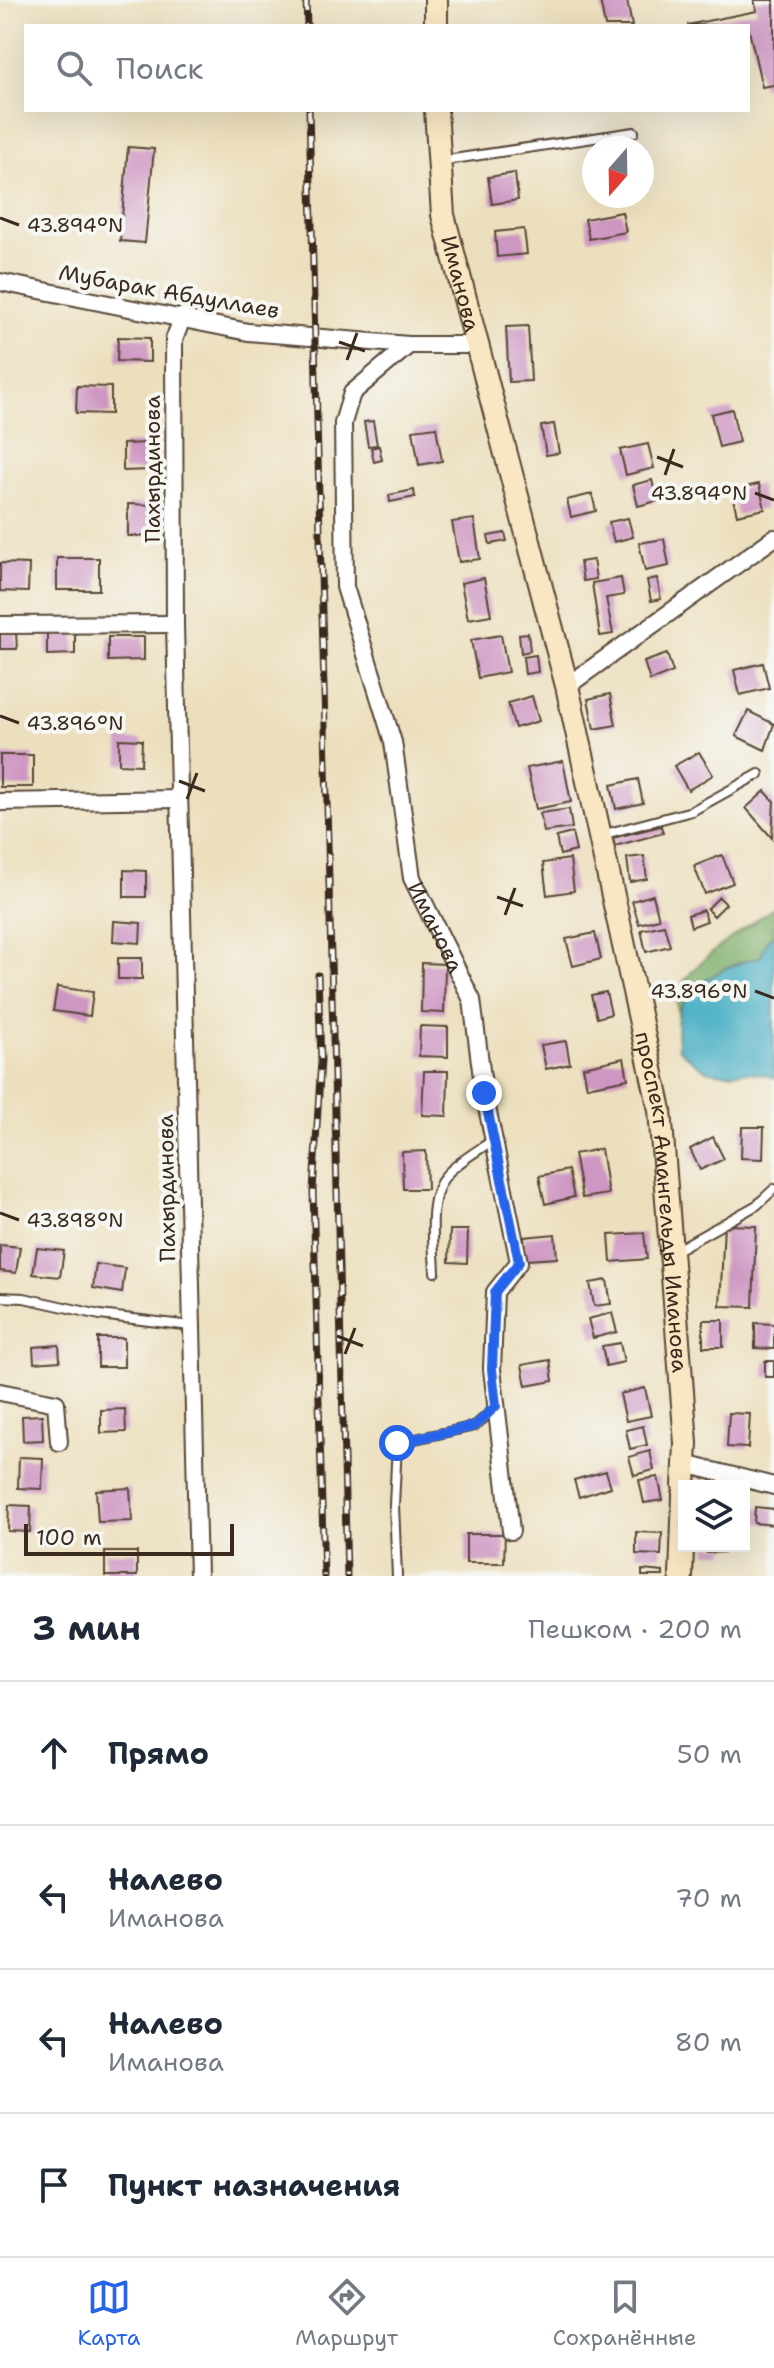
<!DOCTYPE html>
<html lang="ru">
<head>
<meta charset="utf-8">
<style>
  :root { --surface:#fff; --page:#f6f6f7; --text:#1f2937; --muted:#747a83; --line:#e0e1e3; --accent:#2563eb }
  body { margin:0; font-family:"Shantell Sans",sans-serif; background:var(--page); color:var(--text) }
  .controls { position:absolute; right:24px; bottom:24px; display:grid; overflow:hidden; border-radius:0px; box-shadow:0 8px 32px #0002 }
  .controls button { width:72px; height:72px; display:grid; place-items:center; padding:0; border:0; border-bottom:2px solid var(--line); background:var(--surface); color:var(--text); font:40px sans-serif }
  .compass { position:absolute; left:582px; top:136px; width:72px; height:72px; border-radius:50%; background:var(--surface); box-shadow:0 8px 32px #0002; rotate:200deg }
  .scale { position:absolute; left:24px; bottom:20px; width:210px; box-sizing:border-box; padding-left:8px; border:4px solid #3b2a1e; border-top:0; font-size:22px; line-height:28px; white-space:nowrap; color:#3b2a1e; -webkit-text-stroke:6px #f6f6f2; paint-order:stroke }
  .stop { position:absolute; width:24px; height:24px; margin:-18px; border:6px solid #2563eb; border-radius:50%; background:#fff }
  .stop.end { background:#2563eb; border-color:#fff; box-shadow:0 2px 8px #0008 }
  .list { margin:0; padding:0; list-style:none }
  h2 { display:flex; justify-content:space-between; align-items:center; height:104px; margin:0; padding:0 32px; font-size:34px }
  h2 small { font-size:26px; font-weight:400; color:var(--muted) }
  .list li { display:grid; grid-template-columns:52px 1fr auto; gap:24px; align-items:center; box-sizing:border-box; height:144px; padding:0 32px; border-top:2px solid var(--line) }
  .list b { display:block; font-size:30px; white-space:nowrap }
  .list p { margin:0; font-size:26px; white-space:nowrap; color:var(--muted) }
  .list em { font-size:26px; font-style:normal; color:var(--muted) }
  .icon { flex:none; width:44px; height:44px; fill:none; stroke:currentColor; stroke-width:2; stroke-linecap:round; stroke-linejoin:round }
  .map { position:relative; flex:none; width:774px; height:1576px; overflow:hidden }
  .search { position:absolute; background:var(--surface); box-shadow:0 8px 32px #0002; left:24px; right:24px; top:24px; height:88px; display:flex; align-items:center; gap:20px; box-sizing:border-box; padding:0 28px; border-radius:0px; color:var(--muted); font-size:30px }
  .sheet { height:680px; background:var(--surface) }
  nav { display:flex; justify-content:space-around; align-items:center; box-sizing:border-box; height:112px; border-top:2px solid var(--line); background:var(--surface); font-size:22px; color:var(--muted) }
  nav a { display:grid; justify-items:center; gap:4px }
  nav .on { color:var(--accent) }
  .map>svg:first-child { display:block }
  .forest { fill:#7ead67; stroke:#5c6c42; stroke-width:2 }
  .water { fill:#44adc3; stroke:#406c70; stroke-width:2 }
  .building { fill:#ce96c2 }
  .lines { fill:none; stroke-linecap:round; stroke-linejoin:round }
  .service-casing { stroke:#564536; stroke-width:12 }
  .minor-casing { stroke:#564536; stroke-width:20 }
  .secondary-casing { stroke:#564536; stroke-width:26 }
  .service { stroke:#fff; stroke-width:8 }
  .minor { stroke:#fff; stroke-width:16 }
  .secondary { stroke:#f9e7c3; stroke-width:22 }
  .rail-casing { stroke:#3b2a1e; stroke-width:7 }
  .rail { stroke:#f6f6f2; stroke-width:4; stroke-dasharray:12; stroke-linecap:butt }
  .route { stroke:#2563eb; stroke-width:10 }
  .ticks { fill:none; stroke:#3b2a1e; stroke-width:3 }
  .labels { text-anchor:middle; stroke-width:8; stroke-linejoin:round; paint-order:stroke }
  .street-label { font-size:22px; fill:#3b2a1e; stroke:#f6f6f2 }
  .ticks-label { font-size:20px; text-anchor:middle; fill:#3b2a1e; stroke:#f6f6f2; stroke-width:8; stroke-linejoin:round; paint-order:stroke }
</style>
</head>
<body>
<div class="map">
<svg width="774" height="1576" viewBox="0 0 774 1576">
  <rect width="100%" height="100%" fill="#f6f6f2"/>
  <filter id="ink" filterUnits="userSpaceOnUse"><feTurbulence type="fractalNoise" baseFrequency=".0125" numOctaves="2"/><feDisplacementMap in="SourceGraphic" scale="16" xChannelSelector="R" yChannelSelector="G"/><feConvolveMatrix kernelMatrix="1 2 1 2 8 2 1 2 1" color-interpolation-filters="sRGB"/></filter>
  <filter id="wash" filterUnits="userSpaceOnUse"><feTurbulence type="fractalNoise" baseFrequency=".006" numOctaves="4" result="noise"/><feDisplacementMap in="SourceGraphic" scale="32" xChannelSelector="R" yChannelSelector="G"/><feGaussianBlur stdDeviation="1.8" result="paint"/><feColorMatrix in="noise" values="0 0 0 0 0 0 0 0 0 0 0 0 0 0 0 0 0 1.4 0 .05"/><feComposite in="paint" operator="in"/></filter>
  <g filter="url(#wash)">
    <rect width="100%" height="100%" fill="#ecdfbd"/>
    <path class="forest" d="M 774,907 L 774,934 L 766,942 L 761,957 C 716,967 704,978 678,1014 C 677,1006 676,997 679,990 C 695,958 746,929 774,907 Z"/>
    <path class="water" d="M 774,934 L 774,1078 C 728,1060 722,1093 678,1048 C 678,1039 676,1026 678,1017 C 684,984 732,963 761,957 L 766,942 Z"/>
    <g id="blocks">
      <g class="building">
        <polygon points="600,0 627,0 632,26 605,26"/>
        <polygon points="754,0 774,0 774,85 762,87 748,26 687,25 757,11"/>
        <polygon points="128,147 154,149 145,243 120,241"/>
        <polygon points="515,173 518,200 492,204 488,177"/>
        <polygon points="622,212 626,232 589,239 585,219"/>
        <polygon points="524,229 527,254 497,257 495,232"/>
        <polygon points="528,326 531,381 509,382 506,327"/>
        <polygon points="118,337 150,338 150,362 117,361"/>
        <polygon points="77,386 111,387 111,414 76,413"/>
        <polygon points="732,409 739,442 719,447 711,414"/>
        <polygon points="373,421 377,445 368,446 364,422"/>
        <polygon points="554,424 559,453 546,455 541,426"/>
        <polygon points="436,427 442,461 419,465 413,430"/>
        <polygon points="149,443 150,470 123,471 123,444"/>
        <polygon points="648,444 654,468 626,475 620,450"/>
        <polygon points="379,446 382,460 374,462 371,448"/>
        <polygon points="652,480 657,501 638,506 633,485"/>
        <polygon points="759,484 765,509 737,515 731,490"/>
        <polygon points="414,490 415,497 390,502 389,495"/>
        <polygon points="592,494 596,511 571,517 567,500"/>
        <polygon points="128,504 153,505 153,536 128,536"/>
        <polygon points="628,518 633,537 614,542 609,522"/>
        <polygon points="474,519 480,559 459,562 452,522"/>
        <polygon points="505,533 507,541 490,544 488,536"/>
        <polygon points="664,539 669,566 645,571 639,543"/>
        <rect x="57" y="558" width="42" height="32"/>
        <polygon points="593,560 596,579 583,581 580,562"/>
        <polygon points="0,563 29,564 28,592 0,591"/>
        <polygon points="484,578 491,615 468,619 461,583"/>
        <polygon points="621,578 624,595 606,598 613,634 600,636 592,583"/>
        <polygon points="657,578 661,599 651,601 647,580"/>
        <polygon points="47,631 75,631 75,654 47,655"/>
        <polygon points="16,632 17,649 0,649 0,633"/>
        <polygon points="528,633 530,651 521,653 519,634"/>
        <polygon points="501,635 508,672 478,678 471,640"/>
        <polygon points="108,637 144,637 144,660 108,661"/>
        <polygon points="667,654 673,672 650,681 644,662"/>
        <polygon points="536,655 538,672 525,674 523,657"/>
        <polygon points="763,663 769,688 740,695 734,670"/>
        <polygon points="610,694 616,725 594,729 588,699"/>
        <polygon points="532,696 539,721 515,728 508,703"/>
        <polygon points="748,711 774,724 765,750 736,736"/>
        <polygon points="119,739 142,740 141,765 119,764"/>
        <polygon points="699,752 713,775 688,790 674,766"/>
        <rect x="0" y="755" width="33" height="32"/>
        <polygon points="563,761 571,802 536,809 527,768"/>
        <polygon points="638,779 643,803 616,809 611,785"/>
        <polygon points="765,791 774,801 772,838 746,808"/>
        <polygon points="569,809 572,828 544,832 540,813"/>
        <polygon points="661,826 663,833 615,846 613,838"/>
        <polygon points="572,833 576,851 560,855 556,837"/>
        <polygon points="722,855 733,883 705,894 694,866"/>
        <polygon points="644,856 647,879 630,882 627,858"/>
        <polygon points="570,859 574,891 547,895 543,863"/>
        <polygon points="124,870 146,871 146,897 124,897"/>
        <polygon points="653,895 659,919 639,924 632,901"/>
        <polygon points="719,897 726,904 714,916 707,909"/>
        <polygon points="703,910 707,921 691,927 688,915"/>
        <polygon points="114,921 141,923 140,943 113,941"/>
        <polygon points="664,925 670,946 646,952 641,930"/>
        <polygon points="595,933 601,959 573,966 566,939"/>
        <rect x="118" y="958" width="24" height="21"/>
        <polygon points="422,963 445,964 444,1013 421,1012"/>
        <polygon points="57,987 93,992 90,1016 53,1011"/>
        <polygon points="606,992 611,1014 597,1018 591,995"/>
        <polygon points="420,1026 448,1027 448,1057 419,1056"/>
        <polygon points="566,1041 570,1064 546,1069 541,1045"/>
        <polygon points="624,1058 628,1079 587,1087 583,1067"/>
        <polygon points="424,1071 448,1071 447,1116 422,1115"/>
        <polygon points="742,1127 764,1127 763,1159 741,1158"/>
        <polygon points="713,1137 724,1159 700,1170 690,1149"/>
        <polygon points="601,1149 608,1194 582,1198 574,1154"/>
        <polygon points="426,1151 427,1189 403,1189 402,1152"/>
        <polygon points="568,1170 574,1197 545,1204 539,1176"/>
        <polygon points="724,1225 756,1226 753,1307 720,1306"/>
        <polygon points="450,1230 468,1230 467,1263 449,1262"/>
        <polygon points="644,1233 647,1259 611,1262 609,1235"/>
        <polygon points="555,1234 557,1258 526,1260 524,1237"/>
        <polygon points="0,1245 20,1247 16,1273 0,1271"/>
        <polygon points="37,1248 64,1251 60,1277 33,1274"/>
        <polygon points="96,1264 125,1268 122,1293 93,1288"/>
        <polygon points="607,1280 611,1304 594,1306 590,1283"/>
        <polygon points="612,1313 617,1332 593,1338 588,1319"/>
        <rect x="703" y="1320" width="20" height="27"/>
        <polygon points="755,1323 774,1324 774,1349 755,1348"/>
        <rect x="98" y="1338" width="26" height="29"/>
        <polygon points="620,1343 624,1362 606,1366 602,1346"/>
        <polygon points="59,1345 60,1361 34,1363 33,1347"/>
        <polygon points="550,1360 553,1381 526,1386 522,1365"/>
        <rect x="765" y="1361" width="9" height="16"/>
        <polygon points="645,1388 651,1416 626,1421 620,1394"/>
        <polygon points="125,1409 126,1432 101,1433 101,1410"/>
        <polygon points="729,1413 750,1414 748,1448 727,1447"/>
        <polygon points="42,1415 43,1440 23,1441 22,1416"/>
        <polygon points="643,1426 647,1445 630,1449 626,1430"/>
        <polygon points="650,1451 654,1470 634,1475 629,1457"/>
        <polygon points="19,1457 43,1458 42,1489 18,1488"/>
        <polygon points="606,1471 611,1487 579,1497 574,1480"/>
        <polygon points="658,1477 663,1500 644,1503 639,1480"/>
        <polygon points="130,1488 132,1521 98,1522 96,1490"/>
        <polygon points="9,1505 31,1506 30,1532 8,1531"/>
        <polygon points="755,1507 774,1509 774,1525 754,1523"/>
        <polygon points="636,1532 662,1533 661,1555 636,1554"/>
        <polygon points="466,1534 505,1534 504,1563 466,1563"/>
        <polygon points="707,1546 726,1546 726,1552 707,1553"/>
        <rect x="105" y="1552" width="32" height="24"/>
        <polygon points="642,1570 663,1572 663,1576 642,1576"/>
      </g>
    </g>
  </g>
  <g filter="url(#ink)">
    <use href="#blocks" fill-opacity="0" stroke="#564536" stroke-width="2"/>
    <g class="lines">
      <defs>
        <g id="service">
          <polyline points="440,161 634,132"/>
          <polyline points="601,835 692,811 759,774"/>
          <polyline points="673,1252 757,1205 774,1189"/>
          <path d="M 435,1272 C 434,1242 426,1198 447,1174 C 459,1161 479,1150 493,1140"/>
          <polyline points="0,1297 24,1298 100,1315 191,1326"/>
          <polyline points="397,1576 394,1505 397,1443 475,1426 496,1407"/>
        </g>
        <g id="minor">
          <polyline points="0,282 248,332 409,345 475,345"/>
          <polyline points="183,316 174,340 175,624 198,1576"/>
          <path id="s1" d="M 409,345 L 352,393 L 343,423 L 345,587 L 393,742 L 412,878 L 472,1000 L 484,1093 L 519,1262 L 495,1292 L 492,1369 L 511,1531"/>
          <polyline points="0,625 175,624"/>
          <polyline points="567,686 774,538"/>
          <polyline points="0,802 179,799"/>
          <polyline points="0,1392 56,1403 59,1442"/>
          <polyline points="685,1464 774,1486"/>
        </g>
        <g id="secondary">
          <polyline points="436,26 436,0"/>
          <path id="s2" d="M 436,110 L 443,215 L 567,686 L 660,1110 L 686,1443 L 684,1486"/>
          <polyline points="681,1576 684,1495"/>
        </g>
      </defs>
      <use href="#service" class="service-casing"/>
      <use href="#minor" class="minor-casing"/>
      <use href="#secondary" class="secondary-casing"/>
      <use href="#service" class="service"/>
      <use href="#minor" class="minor"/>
      <use href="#secondary" class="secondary"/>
      <defs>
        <g id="rail">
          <polyline points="306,0 307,26"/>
          <polyline points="309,110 347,1576"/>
          <polyline points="318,975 321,1060 313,1191 324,1576"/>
        </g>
      </defs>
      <use href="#rail" class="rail-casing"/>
      <use href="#rail" class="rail"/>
    </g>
  </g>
  <g class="lines" filter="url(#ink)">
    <polyline class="route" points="397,1443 475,1426 496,1406 492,1369 495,1292 519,1262 484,1093"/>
  </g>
  <path class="ticks" d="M 0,218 L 19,225M 339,342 L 365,351M 347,360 L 357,333M 657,457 L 683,467M 665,475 L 674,449M 755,493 L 774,500M 0,716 L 19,723M 179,781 L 205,791M 187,799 L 197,773M 497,897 L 523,906M 505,915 L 515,888M 755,991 L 774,998M 0,1213 L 19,1220M 337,1336 L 363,1346M 345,1354 L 355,1328"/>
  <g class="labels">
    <g class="street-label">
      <text dy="8" stroke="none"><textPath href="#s2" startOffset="176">Иманова</textPath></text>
      <text transform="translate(169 291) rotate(10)" y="8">Мубарак Абдуллаев</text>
      <text transform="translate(152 469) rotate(-90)" y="8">Пахырдинова</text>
      <text dy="8" stroke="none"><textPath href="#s1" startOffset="624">Иманова</textPath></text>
      <text transform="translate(166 1188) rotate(-91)" y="8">Пахырдинова</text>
      <text dy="8" stroke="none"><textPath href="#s2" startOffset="1118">проспект Амангельды Иманова</textPath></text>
    </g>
  </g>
  <g class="ticks-label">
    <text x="75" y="232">43.894°N</text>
    <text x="699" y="500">43.894°N</text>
    <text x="75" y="730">43.896°N</text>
    <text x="699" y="998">43.896°N</text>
    <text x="75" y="1227">43.898°N</text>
  </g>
</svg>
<div class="controls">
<button><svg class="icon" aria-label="layers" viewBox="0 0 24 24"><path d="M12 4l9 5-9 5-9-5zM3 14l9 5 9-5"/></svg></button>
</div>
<svg class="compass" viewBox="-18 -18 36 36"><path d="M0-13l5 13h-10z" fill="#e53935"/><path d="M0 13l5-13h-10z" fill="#747a83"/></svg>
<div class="scale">100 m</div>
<div class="stop" style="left:397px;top:1443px"></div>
<div class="stop end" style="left:484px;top:1093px"></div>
<div class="search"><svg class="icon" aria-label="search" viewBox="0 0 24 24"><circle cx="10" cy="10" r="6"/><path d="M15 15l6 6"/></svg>Поиск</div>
</div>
<section class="sheet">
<h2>3 мин<small>Пешком · 200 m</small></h2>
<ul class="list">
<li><svg class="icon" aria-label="ahead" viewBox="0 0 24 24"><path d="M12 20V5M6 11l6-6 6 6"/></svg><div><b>Прямо</b></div><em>50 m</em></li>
<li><svg class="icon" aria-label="left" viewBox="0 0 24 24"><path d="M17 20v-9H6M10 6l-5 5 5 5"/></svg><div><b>Налево</b><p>Иманова</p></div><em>70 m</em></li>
<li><svg class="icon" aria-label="left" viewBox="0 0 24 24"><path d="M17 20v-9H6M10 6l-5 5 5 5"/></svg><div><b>Налево</b><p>Иманова</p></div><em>80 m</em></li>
<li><svg class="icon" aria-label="arrive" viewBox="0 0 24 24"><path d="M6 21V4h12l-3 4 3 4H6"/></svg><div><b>Пункт назначения</b></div></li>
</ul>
</section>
<nav>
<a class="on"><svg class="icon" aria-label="map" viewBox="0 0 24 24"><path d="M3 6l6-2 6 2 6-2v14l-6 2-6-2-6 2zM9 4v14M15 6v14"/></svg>Карта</a>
<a><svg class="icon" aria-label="directions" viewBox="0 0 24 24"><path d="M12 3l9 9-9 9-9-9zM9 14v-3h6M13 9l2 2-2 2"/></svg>Маршрут</a>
<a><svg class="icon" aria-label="saved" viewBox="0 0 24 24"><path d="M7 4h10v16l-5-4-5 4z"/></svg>Сохранённые</a>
</nav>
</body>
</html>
